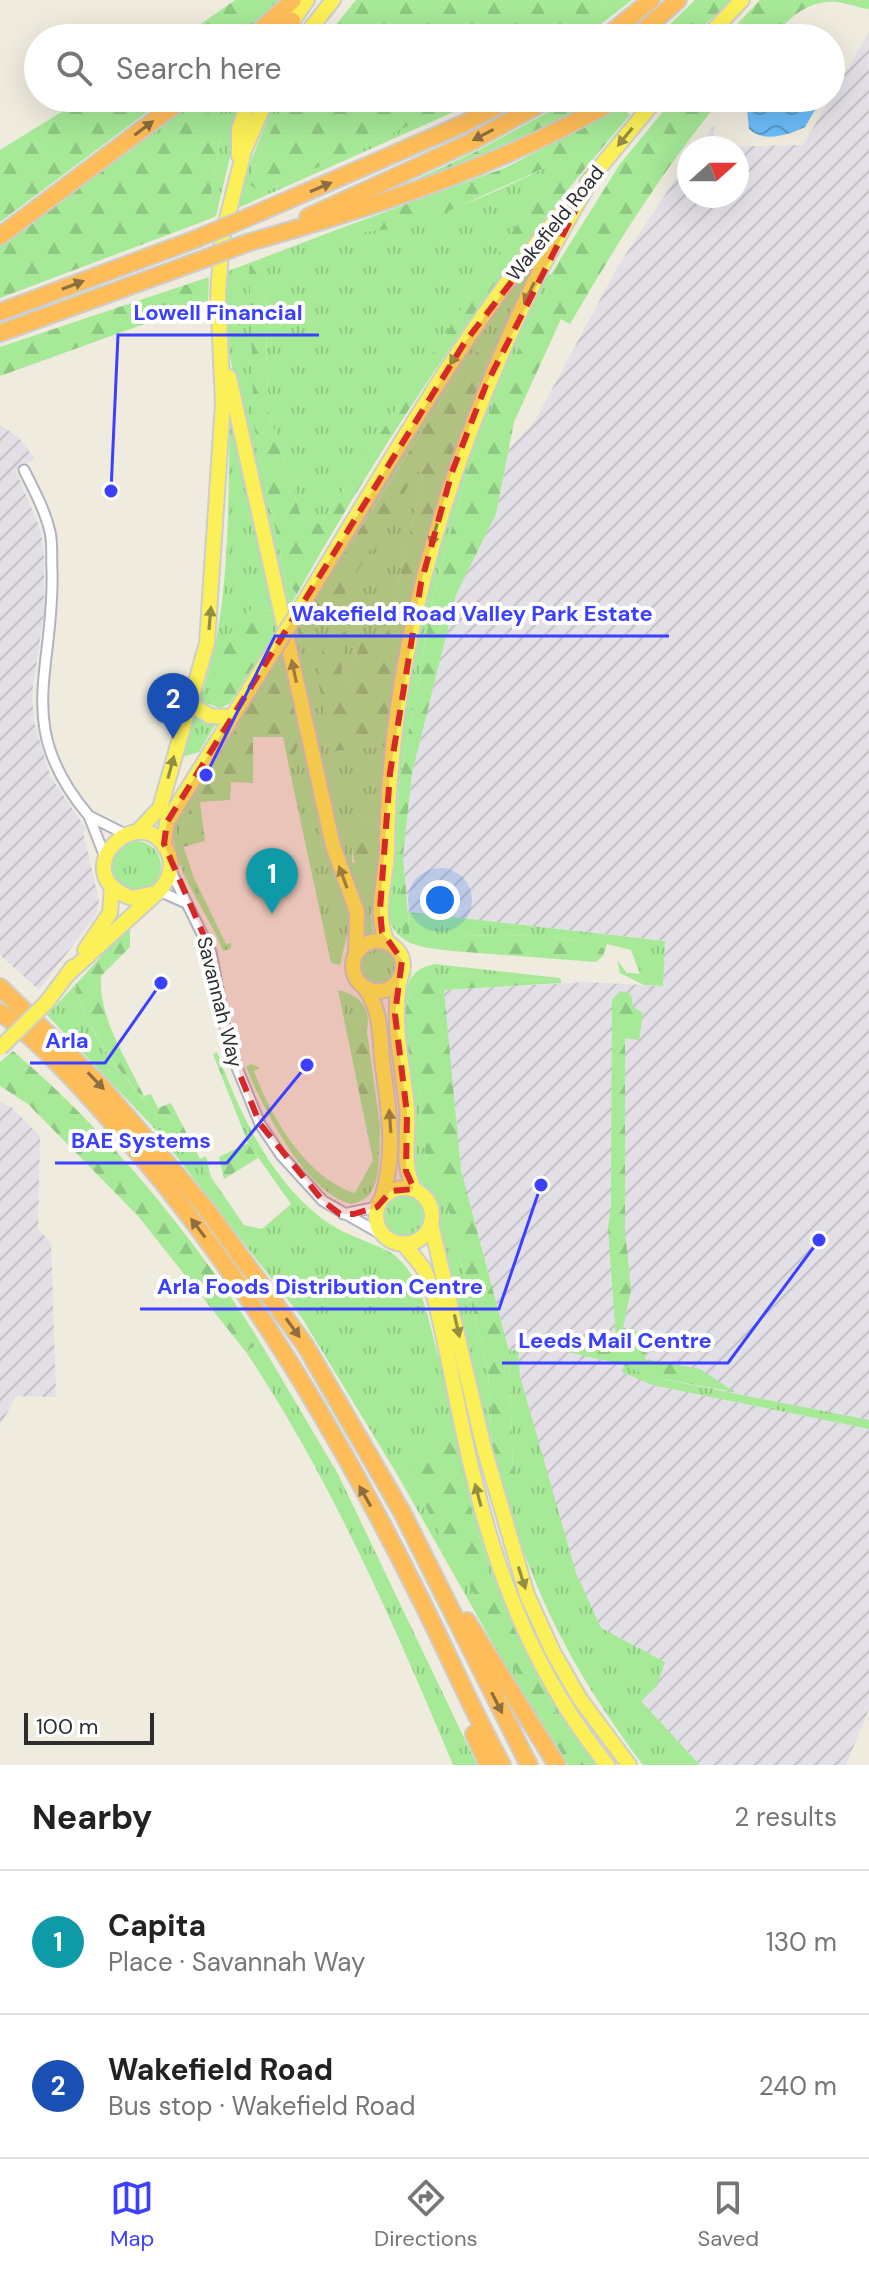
<!DOCTYPE html>
<html lang="en">
<head>
<meta charset="utf-8">
<style>
  :root { --surface:#fff; --page:#f2f2f2; --text:#222; --muted:#767676; --line:#e0e0e0; --accent:#3b3fff }
  body { margin:0; font-family:"DM Sans",sans-serif; background:var(--page); color:var(--text) }
  .compass { position:absolute; left:677px; top:136px; width:72px; height:72px; border-radius:50%; background:var(--surface); box-shadow:0 8px 32px #0002; rotate:69deg }
  .scale { position:absolute; left:24px; bottom:20px; width:130px; box-sizing:border-box; padding-left:8px; border:4px solid #2d2d2d; border-top:0; font-size:22px; line-height:28px; white-space:nowrap; color:#2d2d2d; -webkit-text-stroke:6px #fff; paint-order:stroke }
  .you { position:absolute; left:440px; top:900px; width:28px; height:28px; margin:-20px; border:6px solid #fff; border-radius:50%; background:#1a73e8; box-shadow:0 0 0 12px #1a73e833 }
  .badge { display:grid; place-items:center; width:52px; height:52px; border-radius:50%; background:var(--accent); color:#fff; font-size:26px; font-weight:700 }
  .pin { position:absolute; translate:-50% -66px; filter:drop-shadow(0 2px 4px #0008) }
  .pin::after { content:''; position:absolute; top:42px; width:28px; height:24px; background:inherit; clip-path:polygon(0 0,100% 0,50% 100%) }
  .list { margin:0; padding:0; list-style:none }
  h2 { display:flex; justify-content:space-between; align-items:center; height:104px; margin:0; padding:0 32px; font-size:34px }
  h2 small { font-size:26px; font-weight:400; color:var(--muted) }
  .list li { display:grid; grid-template-columns:52px 1fr auto; gap:24px; align-items:center; box-sizing:border-box; height:144px; padding:0 32px; border-top:2px solid var(--line) }
  .list b { display:block; font-size:30px; white-space:nowrap }
  .list p { margin:0; font-size:26px; white-space:nowrap; color:var(--muted) }
  .list em { font-size:26px; font-style:normal; color:var(--muted) }
  .icon { flex:none; width:44px; height:44px; fill:none; stroke:currentColor; stroke-width:2; stroke-linecap:round; stroke-linejoin:round }
  .map { position:relative; flex:none; width:869px; height:1765px; overflow:hidden }
  .search { position:absolute; background:var(--surface); box-shadow:0 8px 32px #0002; left:24px; right:24px; top:24px; height:88px; display:flex; align-items:center; gap:20px; box-sizing:border-box; padding:0 28px; border-radius:44px; color:var(--muted); font-size:30px }
  .sheet { height:392px; background:var(--surface) }
  nav { display:flex; justify-content:space-around; align-items:center; box-sizing:border-box; height:112px; border-top:2px solid var(--line); background:var(--surface); font-size:22px; color:var(--muted) }
  nav a { display:grid; justify-items:center; gap:4px }
  nav .on { color:var(--accent) }
  .map>svg:first-child { display:block }
  .industrial { fill:url(#industrial-furrows) }
  .grass { fill:url(#grass-tufts) }
  .forest { fill:url(#forest-firs) }
  .water { fill:url(#water-waves) }
  .lines { fill:none; stroke-linecap:round; stroke-linejoin:round }
  .street-casing { stroke:#b2b3c1; stroke-width:13 }
  .primary-casing { stroke:#cdcdcd; stroke-width:18 }
  .highway-casing { stroke:#cdcdcd; stroke-width:20 }
  .street { stroke:#fff; stroke-width:9 }
  .primary { stroke:#fbf057; stroke-width:14 }
  .highway { stroke:#ffbd59; stroke-width:16 }
  .primary-bridge-casing { stroke:#cdcdcd; stroke-width:18; stroke-linecap:butt }
  .highway-bridge-casing { stroke:#cdcdcd; stroke-width:20; stroke-linecap:butt }
  .primary-bridge { stroke:#fbf057; stroke-width:14 }
  .highway-bridge { stroke:#ffbd59; stroke-width:16 }
  .oneway { fill:#8c6e41 }
  .oneway2 { fill:#948e42 }
  .marked { fill:#d62828; fill-opacity:0.2; stroke:#d62828; stroke-width:6; stroke-dasharray:16 10; stroke-linejoin:round }
  .labels { text-anchor:middle; stroke-width:8; stroke-linejoin:round; paint-order:stroke }
  .street-label { font-size:20px; fill:#2d2d2d; stroke:#fff }
  .leader { fill:none; stroke:#3b3fff; stroke-width:3 }
  .callout-dot { fill:#3b3fff; stroke:#fff; stroke-width:3 }
  .callout-label { font-size:22px; text-anchor:middle; font-weight:bold; fill:#3b3fff; stroke:#fff; stroke-width:8; stroke-linejoin:round; paint-order:stroke }
</style>
</head>
<body>
<div class="map">
<svg width="869" height="1765" viewBox="0 0 869 1765">
  <defs>
    <pattern id="industrial-furrows" width="10" height="10" patternUnits="userSpaceOnUse" patternTransform="scale(2)"><rect width="10" height="10" fill="#e3dfe7"/><path d="M-1 1l2-2M0 10L10 0M9 11l2-2" fill="none" stroke="#c3c0c6"/></pattern>
    <pattern id="grass-tufts" width="24" height="20" patternUnits="userSpaceOnUse" patternTransform="scale(2)"><rect width="24" height="20" fill="#a6e997"/><path d="M3 7l-1-3M5 7V3M7 7l1-3M15 17l-1-3M17 17v-4M19 17l1-3" fill="none" stroke="#8fc882"/></pattern>
    <pattern id="forest-firs" width="22" height="20" patternUnits="userSpaceOnUse" patternTransform="scale(2)"><rect width="22" height="20" fill="#a6e997"/><path d="M5 1l3.5 6h-7zM16 11l3.5 6h-7z" fill="#8fc882"/></pattern>
    <pattern id="water-waves" width="16" height="10" patternUnits="userSpaceOnUse" patternTransform="scale(2)"><rect width="16" height="10" fill="#6bbbf8"/><path d="M0 5q4-4 8 0t8 0" fill="none" stroke="#5898c9"/></pattern>
  </defs>
  <rect width="100%" height="100%" fill="#efebde"/>
  <g class="industrial">
    <polygon points="869,32 869,1420 652,1377 652,1385 869,1429 869,1709 846,1765 700,1765 641,1701 665,1662 601,1628 575,1573 520,1376 518,1351 509,1351 461,1170 444,990 586,982 662,986 665,941 408,912 403,856 412,774 456,595 496,514 509,449 535,421 618,266 689,159 689,196 737,196 737,148 697,148 714,126 714,140 726,147 803,145"/>
    <polygon points="0,425 18,437 35,459 15,469 40,529 44,552 44,612 32,694 34,722 50,776 86,829 83,833 99,900 96,915 39,990 0,955"/>
    <polygon points="0,1101 11,1107 40,1136 38,1229 51,1243 56,1397 16,1396 0,1426"/>
  </g>
  <g class="grass">
    <polygon points="607,0 632,0 583,38 566,38"/>
    <polygon points="191,98 244,98 216,216 207,220 221,133 63,203 0,247 0,239"/>
    <polygon points="276,98 288,98 258,156 250,185 262,193 433,114 452,98 485,98 231,211"/>
    <path d="M 559,161 L 552,179 L 524,214 L 321,524 L 302,519 L 268,410 L 265,286 L 254,426 L 286,581 L 297,594 L 285,614 L 230,357 L 223,273 L 344,227 L 347,234 C 427,224 487,197 559,161 Z"/>
    <polygon points="536,250 544,255 488,362 479,350 466,362 309,608 307,606 461,360"/>
    <path d="M 551,274 L 553,277 L 499,389 L 466,475 L 433,597 L 399,785 L 397,834 L 410,938 L 408,912 L 665,941 L 663,986 L 644,985 L 620,973 L 617,960 L 627,973 L 640,974 L 631,950 L 607,944 L 605,950 L 598,944 L 541,935 L 454,936 L 453,951 C 423,947 397,948 387,914 C 392,834 393,751 407,671 C 433,532 483,402 545,276 Z"/>
    <path d="M 230,419 L 278,628 L 274,635 L 265,601 L 227,639 L 206,703 L 200,699 C 232,609 227,513 230,419 Z"/>
    <polygon points="416,470 423,476 387,633 362,638 346,686 340,683 323,641 335,750 385,746 381,821 357,815 352,838 352,862 379,872 371,915 373,933 365,935 364,914 344,865 290,637 297,628 301,643 313,621 333,613"/>
    <polygon points="194,713 216,723 199,752 182,757"/>
    <path d="M 231,734 L 234,736 L 195,798 L 179,833 L 194,878 L 226,944 L 232,943 L 230,949 L 223,951 C 209,912 169,868 174,825 L 226,735 Z"/>
    <polygon points="302,737 350,922 340,965 331,963 289,767"/>
    <circle cx="136" cy="866" r="25"/>
    <circle cx="377" cy="966" r="18"/>
    <path d="M 435,964 L 560,978 L 561,980 L 501,979 L 496,974 L 426,975 L 413,984 L 402,1020 C 403,995 405,969 435,964 Z"/>
    <path d="M 76,984 C 82,1029 127,1083 159,1115 L 169,1116 L 244,1225 L 262,1229 L 291,1204 L 248,1143 L 213,1054 L 217,1052 C 240,1113 269,1179 324,1220 C 341,1233 364,1240 384,1249 C 421,1266 428,1320 438,1355 L 441,1355 L 534,1666 L 564,1714 L 557,1716 L 508,1612 L 488,1586 L 488,1563 L 474,1522 L 408,1473 L 568,1765 L 522,1695 L 397,1474 L 302,1318 L 156,1130 L 47,1015 Z"/>
    <path d="M 338,990 C 361,995 371,1008 367,1032 L 352,1016 L 344,1019 Z"/>
    <path d="M 251,1064 L 260,1068 L 254,1071 C 271,1117 306,1178 355,1193 L 373,1160 L 379,1162 C 377,1182 374,1200 351,1204 C 304,1191 264,1109 246,1067 Z"/>
    <path d="M 419,1088 L 427,1172 L 442,1193 L 460,1237 L 455,1239 L 488,1369 L 492,1448 L 458,1302 L 437,1240 L 437,1202 C 431,1191 419,1183 415,1172 C 410,1158 414,1109 412,1089 Z"/>
    <circle cx="403" cy="1216" r="20"/>
    <path d="M 260,1342 L 338,1474 L 477,1765 L 453,1765 C 394,1624 331,1479 246,1352 Z"/>
    <path d="M 518,1350 L 520,1376 L 576,1573 L 601,1628 L 665,1662 L 657,1686 L 641,1701 L 700,1765 L 643,1765 C 574,1673 531,1592 502,1481 L 513,1474 L 509,1351 Z"/>
    <polygon points="624,1365 652,1377 869,1420 869,1429 652,1385 622,1372"/>
  </g>
  <g class="forest">
    <polygon points="235,0 298,0 247,38 181,38"/>
    <polygon points="356,0 607,0 566,38 325,38"/>
    <polygon points="695,0 732,0 690,38 656,38"/>
    <path d="M 760,0 L 869,0 L 869,9 C 858,8 848,3 837,2 C 808,0 790,17 772,38 L 724,38 Z"/>
    <polygon points="84,98 166,98 0,222 0,150"/>
    <polygon points="288,98 452,98 434,114 262,193 250,185 258,156"/>
    <polygon points="574,98 607,98 548,131 371,200 475,152"/>
    <path d="M 674,98 L 722,98 C 664,168 616,245 570,324 L 561,319 L 514,422 L 496,514 L 456,595 L 412,774 L 403,856 L 410,939 L 403,937 L 397,834 L 399,785 L 433,597 L 466,475 L 499,389 L 553,277 L 551,274 L 620,164 Z"/>
    <path d="M 621,107 L 630,115 C 503,262 392,425 297,594 L 286,581 L 254,426 L 249,262 L 265,286 L 268,410 L 302,519 L 321,524 L 524,214 L 552,179 L 558,162 L 435,217 L 391,229 L 347,234 L 344,227 L 507,167 Z"/>
    <polygon points="209,113 219,123 221,133 207,220 0,298 0,247 135,146 194,116"/>
    <polygon points="209,277 208,301 0,376 0,347"/>
    <path d="M 479,350 L 488,362 C 434,491 404,607 385,746 L 335,751 L 319,686 L 323,641 L 347,631 L 340,682 L 346,686 L 362,638 L 387,633 L 423,476 L 417,471 L 333,613 L 313,621 L 314,638 L 301,643 L 297,628 L 466,362 Z"/>
    <path d="M 265,601 L 274,635 L 229,704 L 220,708 L 206,703 C 216,666 226,617 265,601 Z"/>
    <polygon points="282,650 302,737 289,767 283,737 253,737 253,783 231,782 230,800 200,802 205,841 183,847 179,833 195,798"/>
    <path d="M 357,815 L 381,821 L 379,872 L 373,877 L 361,876 C 350,859 354,844 347,826 Z"/>
    <path d="M 130,925 L 130,947 L 101,976 C 98,1018 127,1060 144,1096 L 151,1094 L 158,1108 L 171,1103 L 200,1159 L 206,1156 L 212,1182 L 169,1116 L 159,1115 C 128,1083 82,1029 76,984 Z"/>
    <polygon points="541,935 598,944 605,950 603,956 596,962 453,951 453,936"/>
    <polygon points="497,974 501,979 561,980 561,983 444,990 461,1170 509,1351 513,1474 502,1481 492,1448 488,1369 455,1239 459,1237 442,1193 427,1172 419,1089 412,1089 402,1020 413,984 426,975"/>
    <polygon points="620,991 631,994 633,1007 643,1013 639,1040 625,1038 625,1230 631,1290 623,1328 648,1334 645,1359 700,1369 735,1392 652,1377 624,1365 551,1348 554,1344 616,1339 608,1227 611,1206 612,1000"/>
    <polygon points="352,1016 367,1032 380,1126 379,1162 373,1160 344,1019"/>
    <path d="M 13,1051 C 108,1132 194,1236 260,1342 L 246,1352 L 138,1216 L 28,1104 L 0,1086 L 0,1062 Z"/>
    <polygon points="248,1143 258,1158 224,1179 219,1157"/>
    <polygon points="452,1431 474,1522 488,1563 488,1586 508,1612 557,1716 564,1714 601,1765 568,1765 407,1473"/>
  </g>
  <path class="water" d="M 753,98 L 822,98 L 805,127 C 788,135 764,143 749,129 L 747,109 Z"/>
  <g class="lines">
    <defs>
      <g id="street">
        <path d="M 24,470 C 34,490 45,510 50,532 C 53,544 51,558 52,570 C 55,672 12,725 89,816"/>
        <polyline points="105,857 89,816 125,834"/>
        <polyline points="171,871 211,952 229,1048 260,1124 281,1155 323,1201 388,1238"/>
        <polyline points="159,891 186,903"/>
        <polyline points="343,1214 377,1207"/>
      </g>
      <g id="primary">
        <polyline points="287,29 307,0"/>
        <polyline points="303,38 333,0"/>
        <polyline points="706,38 742,0"/>
        <polyline points="239,156 239,129 250,98"/>
        <polyline points="587,183 657,98"/>
        <polyline points="229,377 333,846 357,912 356,952"/>
        <path d="M 303,604 C 388,466 467,322 573,199"/>
        <polyline points="190,704 210,716 232,717"/>
        <polyline points="137,832 160,808 207,643 223,403 218,295 222,239 244,151 267,98"/>
        <polyline points="164,844 167,822 264,666"/>
        <circle cx="378" cy="966" r="25"/>
        <path d="M 388,943 C 372,914 387,880 387,848 C 389,654 446,467 529,293 C 548,253 572,214 593,176"/>
        <polyline points="85,950 110,913 112,886"/>
        <path d="M 68,974 L 159,891 C 169,880 174,866 168,852 C 141,795 62,874 132,898 L 156,893"/>
        <path d="M 400,978 C 391,1023 403,1065 407,1109 C 409,1138 401,1163 414,1189"/>
        <path d="M 365,988 C 383,1013 379,1038 383,1067 C 389,1111 396,1154 382,1198"/>
        <polyline points="46,1003 73,967"/>
        <circle cx="404" cy="1216" r="28"/>
        <polyline points="431,1224 484,1448 527,1595 553,1652 580,1699 629,1765"/>
        <path d="M 403,1243 L 424,1269 L 434,1295 C 449,1354 458,1415 473,1474 C 498,1581 538,1679 607,1765"/>
      </g>
      <g id="highway">
        <polyline points="252,38 293,0"/>
        <polyline points="269,38 292,21"/>
        <polyline points="605,38 651,0"/>
        <polyline points="635,38 678,0"/>
        <polyline points="704,38 709,34"/>
        <polyline points="249,217 463,124 512,98"/>
        <polyline points="308,217 471,142 551,98"/>
        <polyline points="0,236 184,98"/>
        <path d="M 250,242 C 377,206 504,165 618,98"/>
        <polyline points="0,312 196,239"/>
        <polyline points="0,333 193,263"/>
        <polyline points="0,987 100,1085 207,1210 305,1345 402,1512 529,1765"/>
        <path d="M 0,1012 C 40,1042 74,1080 108,1118 C 237,1261 336,1429 422,1602 C 449,1656 473,1712 502,1765"/>
        <polyline points="467,1621 557,1765"/>
        <polyline points="474,1734 488,1765"/>
      </g>
    </defs>
    <use href="#street" class="street-casing"/>
    <use href="#primary" class="primary-casing"/>
    <use href="#highway" class="highway-casing"/>
    <use href="#street" class="street"/>
    <use href="#primary" class="primary"/>
    <use href="#highway" class="highway"/>
    <defs>
      <g id="primary-bridge">
        <polyline points="264,666 303,604"/>
        <polyline points="0,1048 46,1003"/>
      </g>
      <g id="highway-bridge">
        <polyline points="196,239 249,217"/>
        <polyline points="193,263 250,242"/>
      </g>
    </defs>
    <use href="#primary-bridge" class="primary-bridge-casing"/>
    <use href="#highway-bridge" class="highway-bridge-casing"/>
    <use href="#primary-bridge" class="primary-bridge"/>
    <use href="#highway-bridge" class="highway-bridge"/>
  </g>
  <defs><path id="oneway-solid" d="M-6-.8H1V-3.2L6.5 0L1 3.2V.8H-6Z" transform="scale(2)"/></defs>
  <g class="oneway">
    <use href="#oneway-solid" transform="translate(144 128) rotate(-37)"/>
    <use href="#oneway-solid" transform="translate(483 135) rotate(152)"/>
    <use href="#oneway-solid" transform="translate(321 187) rotate(-23)"/>
    <use href="#oneway-solid" transform="translate(73 285) rotate(-21)"/>
    <use href="#oneway-solid" transform="translate(96 1081) rotate(46)"/>
    <use href="#oneway-solid" transform="translate(198 1228) rotate(-127)"/>
    <use href="#oneway-solid" transform="translate(293 1328) rotate(54)"/>
    <use href="#oneway-solid" transform="translate(365 1496) rotate(-119)"/>
    <use href="#oneway-solid" transform="translate(497 1703) rotate(63)"/>
  </g>
  <g class="oneway2">
    <use href="#oneway-solid" transform="translate(625 137) rotate(129)"/>
    <use href="#oneway-solid" transform="translate(529 293) rotate(117)"/>
    <use href="#oneway-solid" transform="translate(456 355) rotate(122)"/>
    <use href="#oneway-solid" transform="translate(434 535) rotate(106)"/>
    <use href="#oneway-solid" transform="translate(210 618) rotate(-85)"/>
    <use href="#oneway-solid" transform="translate(294 671) rotate(-102)"/>
    <use href="#oneway-solid" transform="translate(171 767) rotate(-75)"/>
    <use href="#oneway-solid" transform="translate(343 877) rotate(-110)"/>
    <use href="#oneway-solid" transform="translate(390 1121) rotate(-94)"/>
    <use href="#oneway-solid" transform="translate(457 1326) rotate(77)"/>
    <use href="#oneway-solid" transform="translate(478 1495) rotate(-105)"/>
    <use href="#oneway-solid" transform="translate(522 1578) rotate(72)"/>
  </g>
  <path class="marked" d="M 593,176 L 486,385 L 452,472 L 421,583 L 390,773 L 380,910 L 382,932 L 402,960 L 395,1014 L 407,1114 L 406,1171 L 414,1189 L 391,1191 L 377,1207 L 354,1214 L 340,1214 L 323,1201 L 260,1124 L 229,1048 L 211,952 L 164,844 L 167,822 L 465,342 Z"/>
  <g class="labels">
    <g class="street-label">
      <text transform="translate(555 223) rotate(-51)" y="7">Wakefield Road</text>
      <text transform="translate(220 1002) rotate(76)" y="7">Savannah Way</text>
    </g>
  </g>
  <path class="leader" d="M111 491L118 335H319M206 775L275 636H669M161 983L105 1063H30M307 1065L227 1163H55M541 1185L499 1309H140M819 1240L728 1363H502"/>
  <g class="callout-dot">
    <circle cx="111" cy="491" r="8"/>
    <circle cx="206" cy="775" r="8"/>
    <circle cx="161" cy="983" r="8"/>
    <circle cx="307" cy="1065" r="8"/>
    <circle cx="541" cy="1185" r="8"/>
    <circle cx="819" cy="1240" r="8"/>
  </g>
  <g class="callout-label">
    <text x="218" y="320">Lowell Financial</text>
    <text x="472" y="621">Wakefield Road Valley Park Estate</text>
    <text x="67" y="1048">Arla</text>
    <text x="141" y="1148">BAE Systems</text>
    <text x="320" y="1294">Arla Foods Distribution Centre</text>
    <text x="615" y="1348">Leeds Mail Centre</text>
  </g>
</svg>
<svg class="compass" viewBox="-18 -18 36 36"><path d="M0-13l5 13h-10z" fill="#e53935"/><path d="M0 13l5-13h-10z" fill="#767676"/></svg>
<div class="scale">100 m</div>
<div class="you"></div>
<div class="pin badge" style="left:272px;top:914px;background:#0f9aa8">1</div>
<div class="pin badge" style="left:173px;top:739px;background:#1a4fb4">2</div>
<div class="search"><svg class="icon" aria-label="search" viewBox="0 0 24 24"><circle cx="10" cy="10" r="6"/><path d="M15 15l6 6"/></svg>Search here</div>
</div>
<section class="sheet">
<h2>Nearby<small>2 results</small></h2>
<ul class="list">
<li><span class="badge" style="background:#0f9aa8">1</span><div><b>Capita</b><p>Place · Savannah Way</p></div><em>130 m</em></li>
<li><span class="badge" style="background:#1a4fb4">2</span><div><b>Wakefield Road</b><p>Bus stop · Wakefield Road</p></div><em>240 m</em></li>
</ul>
</section>
<nav>
<a class="on"><svg class="icon" aria-label="map" viewBox="0 0 24 24"><path d="M3 6l6-2 6 2 6-2v14l-6 2-6-2-6 2zM9 4v14M15 6v14"/></svg>Map</a>
<a><svg class="icon" aria-label="directions" viewBox="0 0 24 24"><path d="M12 3l9 9-9 9-9-9zM9 14v-3h6M13 9l2 2-2 2"/></svg>Directions</a>
<a><svg class="icon" aria-label="saved" viewBox="0 0 24 24"><path d="M7 4h10v16l-5-4-5 4z"/></svg>Saved</a>
</nav>
</body>
</html>
